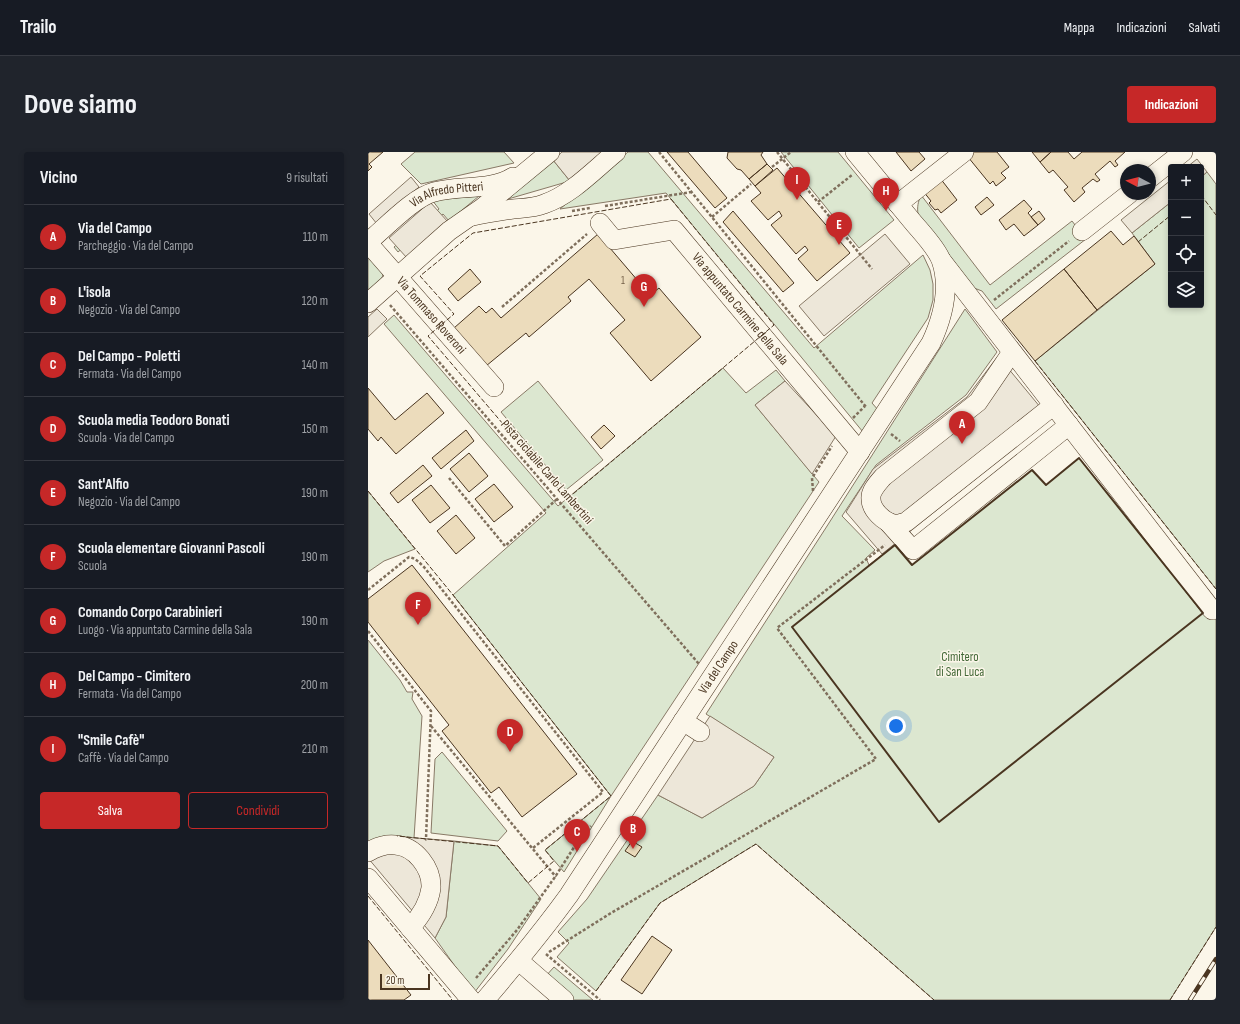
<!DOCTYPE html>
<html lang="it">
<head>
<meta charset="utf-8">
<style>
	:root { --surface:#171b24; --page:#20242c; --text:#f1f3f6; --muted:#9ea1a6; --line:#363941; --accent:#c62828 }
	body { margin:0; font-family:"Sofia Sans Condensed",sans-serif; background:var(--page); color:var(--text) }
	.controls { position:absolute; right:12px; top:12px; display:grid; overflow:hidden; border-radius:4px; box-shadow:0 2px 6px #0003 }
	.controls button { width:36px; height:36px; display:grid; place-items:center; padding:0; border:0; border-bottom:1px solid var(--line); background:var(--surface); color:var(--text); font:20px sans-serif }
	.compass { position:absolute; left:752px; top:12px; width:36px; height:36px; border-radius:50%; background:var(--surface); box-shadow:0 2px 6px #0003; rotate:277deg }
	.scale { position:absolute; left:12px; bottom:10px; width:50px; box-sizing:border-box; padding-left:4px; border:2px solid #4a3520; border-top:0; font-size:11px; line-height:14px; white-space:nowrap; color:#4a3520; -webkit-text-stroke:3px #fbf6e9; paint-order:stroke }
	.you { position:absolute; left:528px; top:574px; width:14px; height:14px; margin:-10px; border:3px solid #fff; border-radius:50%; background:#1a73e8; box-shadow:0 0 0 6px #1a73e833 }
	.badge { display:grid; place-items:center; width:26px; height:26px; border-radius:50%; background:var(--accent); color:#fff; font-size:13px; font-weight:700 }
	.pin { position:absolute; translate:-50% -33px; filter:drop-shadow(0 1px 2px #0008) }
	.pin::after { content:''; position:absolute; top:21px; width:14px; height:12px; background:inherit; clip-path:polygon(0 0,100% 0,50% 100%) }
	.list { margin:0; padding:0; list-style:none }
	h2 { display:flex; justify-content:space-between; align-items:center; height:52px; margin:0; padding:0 16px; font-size:17px }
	h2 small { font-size:13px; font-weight:400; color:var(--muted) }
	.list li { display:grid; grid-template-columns:26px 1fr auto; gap:12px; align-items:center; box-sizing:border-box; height:64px; padding:0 16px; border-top:1px solid var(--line) }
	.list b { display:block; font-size:15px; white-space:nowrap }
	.list p { margin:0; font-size:13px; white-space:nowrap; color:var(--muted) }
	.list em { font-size:13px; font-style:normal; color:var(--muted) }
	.actions { display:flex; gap:8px; padding:12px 16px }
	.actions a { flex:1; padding:9px 0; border:1px solid var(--accent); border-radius:4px; text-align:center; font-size:14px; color:var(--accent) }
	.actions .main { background:var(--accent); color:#fff }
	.icon { flex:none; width:22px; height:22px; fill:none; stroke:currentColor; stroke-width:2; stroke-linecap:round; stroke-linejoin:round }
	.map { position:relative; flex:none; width:848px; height:848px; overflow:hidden; border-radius:4px }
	header { display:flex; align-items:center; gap:24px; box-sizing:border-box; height:56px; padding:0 20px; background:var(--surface); border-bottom:1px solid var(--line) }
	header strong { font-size:19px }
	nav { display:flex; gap:22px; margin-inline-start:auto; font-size:14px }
	.intro { display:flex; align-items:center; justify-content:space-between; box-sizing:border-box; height:96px; padding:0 24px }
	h1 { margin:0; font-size:28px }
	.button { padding:10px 18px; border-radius:4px; background:var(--accent); color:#fff; font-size:14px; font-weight:700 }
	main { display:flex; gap:24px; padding:0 24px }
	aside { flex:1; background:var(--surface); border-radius:4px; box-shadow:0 2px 6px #0003 }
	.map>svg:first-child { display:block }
	.green { fill:#dce7d0; stroke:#887966 }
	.parking { fill:#ede7d9; stroke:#887966 }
	.building { fill:#ecdcbc; stroke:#4a3520 }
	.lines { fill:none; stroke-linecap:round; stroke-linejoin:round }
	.minor-casing { stroke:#4a3520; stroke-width:20 }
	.path { stroke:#7f6f5c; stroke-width:2.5; stroke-dasharray:3 2; stroke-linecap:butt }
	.minor { stroke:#fbf6e9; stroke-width:19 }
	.rail-casing { stroke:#4a3520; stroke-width:4.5 }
	.rail { stroke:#fbf6e9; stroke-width:3; stroke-dasharray:9; stroke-linecap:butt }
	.fence { stroke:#4a3520; stroke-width:1; stroke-dasharray:5 2; stroke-linecap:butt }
	.wall { stroke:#4a3520; stroke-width:2 }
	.labels { text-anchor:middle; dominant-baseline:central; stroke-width:3; stroke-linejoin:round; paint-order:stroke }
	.number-label { font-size:11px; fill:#725f47 }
	.street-label { font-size:13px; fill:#4a3520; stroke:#fbf6e9 }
	.park-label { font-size:13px; fill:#436837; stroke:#fbf6e9 }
</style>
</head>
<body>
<header>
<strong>Trailo</strong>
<nav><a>Mappa</a><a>Indicazioni</a><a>Salvati</a></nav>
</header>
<div class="intro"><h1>Dove siamo</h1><a class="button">Indicazioni</a></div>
<main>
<aside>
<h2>Vicino<small>9 risultati</small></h2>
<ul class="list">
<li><span class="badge">A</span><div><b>Via del Campo</b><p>Parcheggio · Via del Campo</p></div><em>110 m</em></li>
<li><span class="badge">B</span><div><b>L'isola</b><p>Negozio · Via del Campo</p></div><em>120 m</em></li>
<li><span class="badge">C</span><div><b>Del Campo - Poletti</b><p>Fermata · Via del Campo</p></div><em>140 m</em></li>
<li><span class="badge">D</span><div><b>Scuola media Teodoro Bonati</b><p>Scuola · Via del Campo</p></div><em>150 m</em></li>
<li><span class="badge">E</span><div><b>Sant'Alfio</b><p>Negozio · Via del Campo</p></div><em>190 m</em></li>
<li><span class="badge">F</span><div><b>Scuola elementare Giovanni Pascoli</b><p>Scuola</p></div><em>190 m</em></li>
<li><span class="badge">G</span><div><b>Comando Corpo Carabinieri</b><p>Luogo · Via appuntato Carmine della Sala</p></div><em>190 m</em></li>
<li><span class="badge">H</span><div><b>Del Campo - Cimitero</b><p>Fermata · Via del Campo</p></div><em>200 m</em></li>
<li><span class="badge">I</span><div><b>&quot;Smile Cafè&quot;</b><p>Caffè · Via del Campo</p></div><em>210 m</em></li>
</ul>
<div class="actions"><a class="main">Salva</a><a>Condividi</a></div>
</aside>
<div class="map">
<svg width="848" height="848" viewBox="0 0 848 848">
	<rect width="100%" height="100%" fill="#fbf6e9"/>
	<path class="green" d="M47,0H136L146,11L53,32L33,12Z
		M260,0H280L446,196L555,103L562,118L565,132V148L560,166L504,251L511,259L495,280L298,41L192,57Z
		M413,0H470L526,68L491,96Z
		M185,8L202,29L140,47Z
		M839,20L848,32V437L667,209L787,112L764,81L803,50V153H833V25Z
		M553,43L622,133L704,69L718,87L628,157L614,139L606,136L550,62C549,55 550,50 553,43Z
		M111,44L81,69L75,62L30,100L26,95L71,57L64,48Z
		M6,105C8,108 12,112 14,115C19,126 7,135 0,141V106Z
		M597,157L629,200L598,243L508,313L474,364L507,398L498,406L501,413L527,393L544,413L664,318L678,333L711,306L835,461L848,452V775L802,848H566L388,692L292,751L228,839L189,805L201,791L190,780L219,747L290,643L334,666L386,634L406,605L338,562L461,371Z
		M26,163L190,354L355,216L378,241L408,218L417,229L387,253L451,330L243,644L196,720L177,698L243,644L85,443L178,361L16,172Z
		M170,229L235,308L198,338L133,260Z
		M0,339L47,397L16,409L0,420Z
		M0,488L32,528L39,540H45L44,547L54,564L46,686L23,684L0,690Z
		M74,600L139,679L130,689L63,681L67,607Z
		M86,689L130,694L173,747L140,797L106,841L67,786L78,765Z
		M186,815L225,848H204L177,825Z"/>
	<path class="parking" d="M194,0H237L202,29L185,8Z
		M829,7L839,20L833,25V15H819Z
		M43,25L51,35L9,72L1,62Z
		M803,28V50L764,81L753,68Z
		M62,50L80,70L39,106L21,86Z
		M517,82L542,112L456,184L431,154Z
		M9,157L19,167L0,185V165Z
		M630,204L682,267L514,402L478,360L505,317L599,245Z
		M417,229L468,284L444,322L387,253Z
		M342,564L406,605L386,634L334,666L290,643Z
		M23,684L86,689L78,765L67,786L0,706Z"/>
	<path class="building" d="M0,0H15L1,12L4,15L0,19Z
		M299,0H320L359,46L347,56Z
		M360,0H395L393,3L399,12L381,27L373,18L369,17L359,6Z
		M528,0H551L557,7L543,19Z
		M606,0H629L641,15L633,21L638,26L628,34L625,29L622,32L600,5Z
		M664,0H683L672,10Z
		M683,0H700L706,7L714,0H757L747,9L750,13L747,15L742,9L727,22L732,28L729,30L725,27L714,36L717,40L706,50L696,38L700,35L685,18L681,21L672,10Z
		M399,12L405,18L387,34L381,27Z
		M409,16L482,101L449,129L430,107L440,98L437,94L428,102L403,73L414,64L411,59L400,68L383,49L393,41L387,34Z
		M572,26L589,48L573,61L570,57L567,58L561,51L563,49L555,39Z
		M619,45L626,53L613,63L607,55Z
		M656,48L664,57L660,61L670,73L656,84L646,72L638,78L631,68Z
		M365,59L426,131L415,140L355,70Z
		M671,59L677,67L670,73L663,65Z
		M743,79L755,93L766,84L787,112L729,158L696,117Z
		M230,82L282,143L291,136L333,185L283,229L242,181L257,168L221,127L200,145L203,149L161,185L158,181L118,214L86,176L111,154L118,161L124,156L133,166Z
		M102,117L113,130L90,149L80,137Z
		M696,117L729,158L667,209L634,168Z
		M0,236L27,268L59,241L76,261L28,302L13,285L10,289L0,277Z
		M236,273L247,284L233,297L223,285Z
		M98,278L106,289L73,317L64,306Z
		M101,301L120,324L101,340L82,317Z
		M55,313L64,324L30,351L22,341Z
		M126,332L145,355L126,370L107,347Z
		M63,333L82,356L62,371L44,348Z
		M88,363L107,386L88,402L69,379Z
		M44,413L209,622L154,665L131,635L123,641L74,579L81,573L0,470V447Z
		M264,689L274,695L267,705L257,699Z
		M284,784L304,798L274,842L253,828Z
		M0,788L43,843L36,848H0Z"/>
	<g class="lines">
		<defs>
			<g id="minor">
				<path d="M782,26L815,0"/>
				<path d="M530,52L596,0"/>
				<path d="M105,64C119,61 132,59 145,57C155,56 166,56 176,52C203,43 226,18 248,0"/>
				<path id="s1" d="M232,71L246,88L306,78L492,300"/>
				<path d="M714,79L761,42"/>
				<path id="s2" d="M0,90C17,76 46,45 66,40C91,33 123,39 145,25"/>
				<path id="s3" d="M0,91L126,235"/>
				<path d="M574,109L844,458"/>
				<path d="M0,151L81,79L114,56L182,0"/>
				<path d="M644,200L610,250L515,325C510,331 502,339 503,347C503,358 516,370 526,372C530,373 534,371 538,370L686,253"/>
				<path d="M520,370L545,398L701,273"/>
				<path d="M315,569L332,580"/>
				<path d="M0,700C7,696 18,692 27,693C47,694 64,716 63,736C61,752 53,764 42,776"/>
				<path d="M0,726L103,848"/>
				<path d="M151,809L196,848"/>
				<path id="s4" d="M117,848C146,814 175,779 201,743L563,191C575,165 583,136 573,108C568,95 553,80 544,69C525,46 506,23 487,0"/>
			</g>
		</defs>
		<use href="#minor" class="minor-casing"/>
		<path class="path" d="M291,0L498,255
			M409,0L504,117
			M404,15L423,0
			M450,50L484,23
			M237,54L323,40
			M204,59L222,56
			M344,65L383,32
			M626,148L701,89
			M22,153L331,512
			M134,155L219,82
			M485,266L497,254
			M523,282L532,289
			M81,326L137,394L189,347
			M445,339L444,326L464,294
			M0,438L41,405C47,406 51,410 56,415L235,640L165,696
			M0,479L63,559L58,687L57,688
			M63,574L188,725
			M181,800L243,761L508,607L409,476L517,393
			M178,802L232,848
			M108,826L149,778L187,725L210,689L223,674"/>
		<use href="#minor" class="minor"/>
		<defs>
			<path id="rail" d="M822,848L848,807"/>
		</defs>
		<use href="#rail" class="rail-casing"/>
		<use href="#rail" class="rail"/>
		<path class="fence" d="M833,43L848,63
			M303,47L406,173L199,347L60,184L86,162L52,124L105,81Z
			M770,90L803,63
			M667,209L848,437
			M0,339L85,443L243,644L177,698L186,709L160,731L130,694L29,684
			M0,744L84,847L83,848
			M228,839L292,751L388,692L566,848
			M802,848L848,775"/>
		<path class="wall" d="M711,306L835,461L571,670L424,475L527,393L544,413L664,318L678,333Z"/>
	</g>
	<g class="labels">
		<g class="number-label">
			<text x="255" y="128">1</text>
		</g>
		<g class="street-label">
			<text stroke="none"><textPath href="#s2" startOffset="95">Via Alfredo Pitteri</textPath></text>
			<text stroke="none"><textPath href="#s1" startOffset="186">Via appuntato Carmine della Sala</textPath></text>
			<text stroke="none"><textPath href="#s3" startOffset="96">Via Tommaso Roveroni</textPath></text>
			<text transform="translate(179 320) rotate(49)">Pista ciclabile Carlo Lambertini</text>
			<text stroke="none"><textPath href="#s4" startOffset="407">Via del Campo</textPath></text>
		</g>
		<g class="park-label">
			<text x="592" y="505">Cimitero<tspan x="592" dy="15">di San Luca</tspan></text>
		</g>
	</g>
</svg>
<div class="controls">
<button>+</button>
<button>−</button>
<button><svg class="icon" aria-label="locate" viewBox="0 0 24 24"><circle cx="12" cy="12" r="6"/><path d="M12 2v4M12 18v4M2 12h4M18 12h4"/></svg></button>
<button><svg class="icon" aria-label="layers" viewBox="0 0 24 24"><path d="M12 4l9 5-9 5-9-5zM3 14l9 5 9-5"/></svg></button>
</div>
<svg class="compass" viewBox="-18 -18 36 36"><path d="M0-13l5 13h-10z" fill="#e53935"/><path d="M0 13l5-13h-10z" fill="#9ea1a6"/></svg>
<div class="scale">20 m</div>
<div class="you"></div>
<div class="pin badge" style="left:594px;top:292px">A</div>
<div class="pin badge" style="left:265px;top:697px">B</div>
<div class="pin badge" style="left:209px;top:700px">C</div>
<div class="pin badge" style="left:142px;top:600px">D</div>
<div class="pin badge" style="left:471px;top:93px">E</div>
<div class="pin badge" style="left:50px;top:473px">F</div>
<div class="pin badge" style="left:276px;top:155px">G</div>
<div class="pin badge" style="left:518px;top:59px">H</div>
<div class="pin badge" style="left:429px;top:48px">I</div>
</div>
</main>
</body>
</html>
